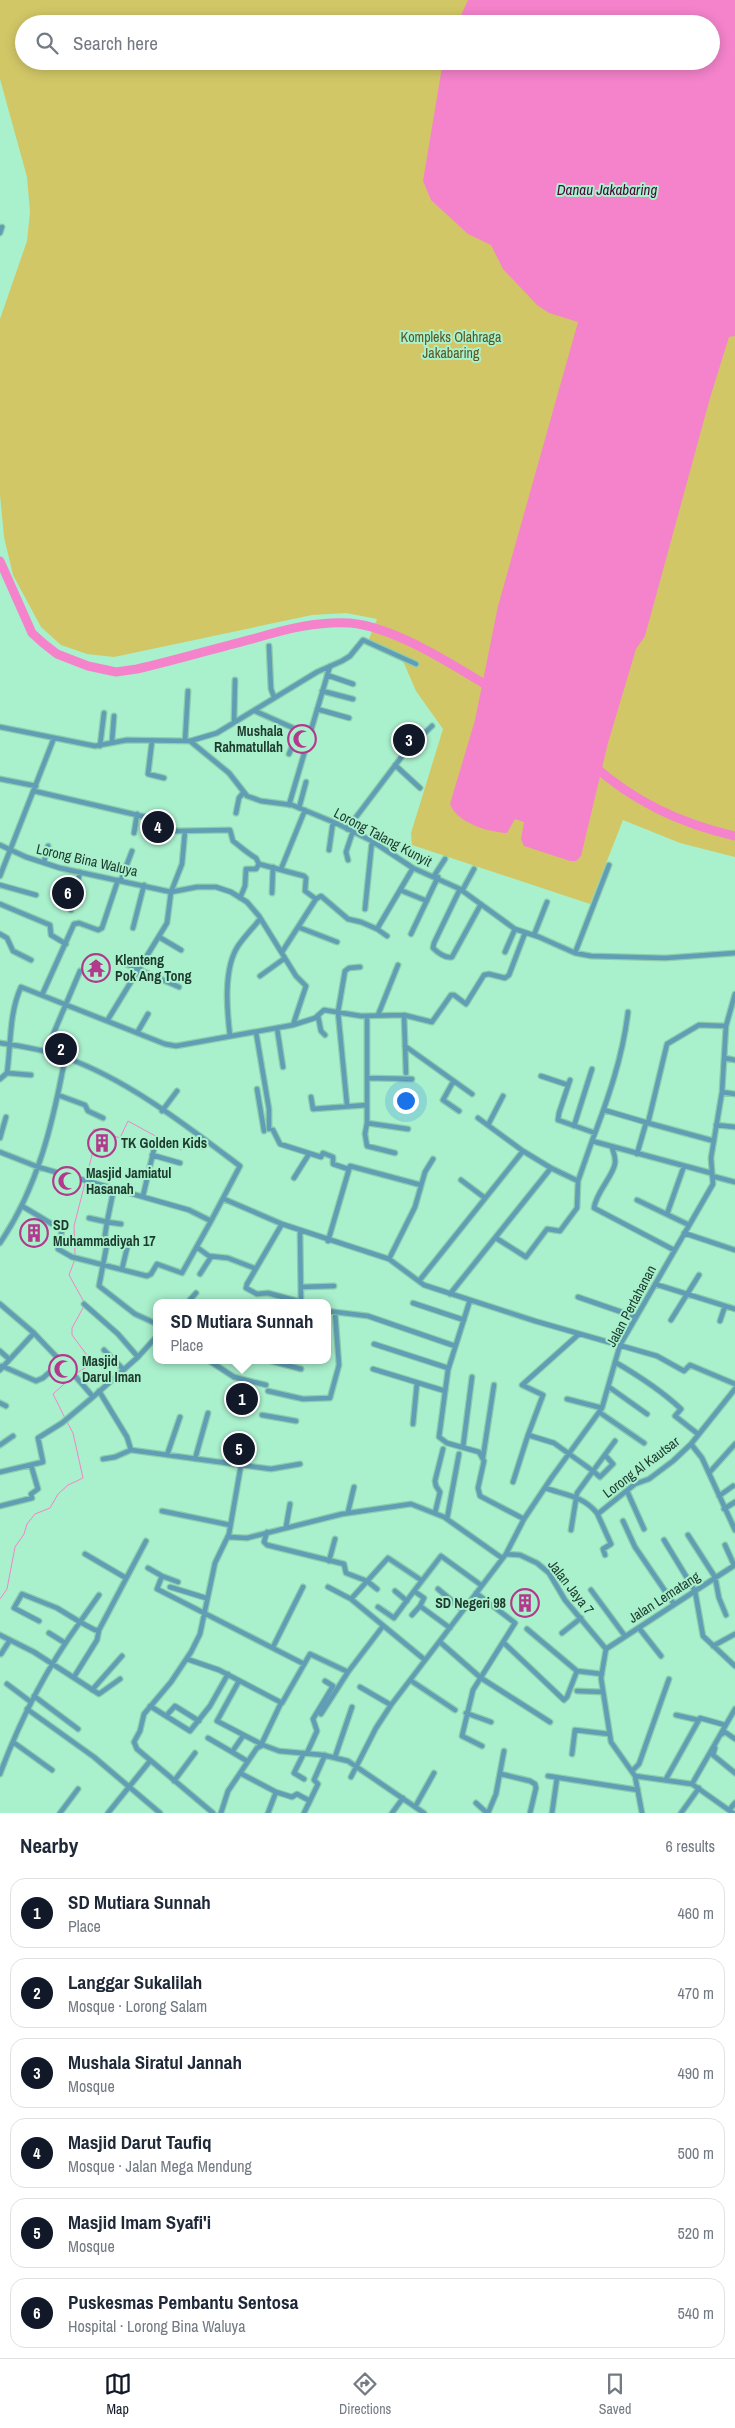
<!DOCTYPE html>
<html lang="en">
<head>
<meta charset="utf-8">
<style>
	:root { --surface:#fff; --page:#f6f6f7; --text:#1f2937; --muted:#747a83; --line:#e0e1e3; --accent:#111827 }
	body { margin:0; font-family:"Archivo Narrow",sans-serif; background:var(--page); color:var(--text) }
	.you { position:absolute; left:405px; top:1100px; width:18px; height:18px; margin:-12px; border:4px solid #fff; border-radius:50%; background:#1a73e8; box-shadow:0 0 0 8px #1a73e833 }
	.badge { display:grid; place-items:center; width:32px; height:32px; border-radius:50%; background:var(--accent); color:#fff; font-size:16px; font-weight:700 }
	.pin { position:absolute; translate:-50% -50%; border:2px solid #fff; box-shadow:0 1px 5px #0006 }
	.popup { position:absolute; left:153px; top:1299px; width:178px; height:65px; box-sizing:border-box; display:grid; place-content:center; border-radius:10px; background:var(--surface); filter:drop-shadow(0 1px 4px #0005); font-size:16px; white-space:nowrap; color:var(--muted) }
	.popup b { font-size:19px; color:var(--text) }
	.popup::after { content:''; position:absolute; left:50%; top:100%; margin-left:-10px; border:10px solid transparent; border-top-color:var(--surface) }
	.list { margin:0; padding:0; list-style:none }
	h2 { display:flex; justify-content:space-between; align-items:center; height:65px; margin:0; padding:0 20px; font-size:21px }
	h2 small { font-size:16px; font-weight:400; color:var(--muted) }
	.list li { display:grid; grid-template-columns:32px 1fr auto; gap:15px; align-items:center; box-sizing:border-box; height:70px; margin:0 10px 10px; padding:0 10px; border:1px solid var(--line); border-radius:15px }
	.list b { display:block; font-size:19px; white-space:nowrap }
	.list p { margin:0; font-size:16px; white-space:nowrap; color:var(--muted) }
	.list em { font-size:16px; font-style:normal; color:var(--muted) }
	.icon { flex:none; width:28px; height:28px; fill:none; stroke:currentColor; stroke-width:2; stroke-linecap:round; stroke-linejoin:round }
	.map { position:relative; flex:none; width:735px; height:1813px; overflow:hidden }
	.search { position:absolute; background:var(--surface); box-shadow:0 2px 12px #0003; left:15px; right:15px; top:15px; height:55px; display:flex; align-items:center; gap:12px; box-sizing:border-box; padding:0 18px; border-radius:28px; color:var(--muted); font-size:19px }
	.sheet { height:545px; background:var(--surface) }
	nav { display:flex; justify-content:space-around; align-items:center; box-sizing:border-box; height:70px; border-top:1px solid var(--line); background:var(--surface); font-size:14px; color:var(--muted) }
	nav a { display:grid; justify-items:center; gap:2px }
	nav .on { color:var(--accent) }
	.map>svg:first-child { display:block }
	.green { fill:#d2c767; fill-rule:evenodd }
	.water { fill:#f483cb }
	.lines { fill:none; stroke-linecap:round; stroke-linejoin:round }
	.stream { stroke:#f483cb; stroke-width:1 }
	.river { stroke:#f483cb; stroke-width:9 }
	.street-casing { stroke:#8dccad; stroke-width:7 }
	.street { stroke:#5f9eb5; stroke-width:4.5 }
	.labels { text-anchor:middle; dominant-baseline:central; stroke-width:4; stroke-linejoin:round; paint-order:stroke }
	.park-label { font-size:14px; fill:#5c551d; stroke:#a9f0cd }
	.poi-label { font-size:14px; font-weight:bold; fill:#1d3a2d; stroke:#a9f0cd; text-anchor:start }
	.street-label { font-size:14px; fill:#1d3a2d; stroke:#a9f0cd }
	.water-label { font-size:15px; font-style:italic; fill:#4c0438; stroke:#a9f0cd }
</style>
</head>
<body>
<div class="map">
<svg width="735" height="1813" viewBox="0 0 735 1813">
	<rect width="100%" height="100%" fill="#a9f0cd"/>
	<path class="green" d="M0,0H735V857L680,843L623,820L590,904L412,845L411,833L443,729L416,691L403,661L367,644L377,619L346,613L312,615L114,657L87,654L61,645L41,627L13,575L4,537L0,495V319L27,241L30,212L27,177L0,79ZM24,24H711V61H24Z"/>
	<path class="water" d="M468,0H735V336L729,337L710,398L645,636L636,649L608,743L581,856L576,861H570L524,846L521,839L524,822L515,819L507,833C488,832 457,823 450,804L475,720L498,606L578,322L549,313L537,305L503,269L491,245L468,234L431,200L423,181L443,61H711V24H457Z"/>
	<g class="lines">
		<path class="stream" d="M86,1179L92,1155L88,1139L94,1129L120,1138L128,1121L181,1150L193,1142L203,1150
			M75,1255L74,1226L85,1183
			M75,1259L69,1275L84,1302
			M75,1374L90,1365L92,1362L72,1335V1328L84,1306
			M65,1418L53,1394L72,1377
			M0,1599L7,1589L15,1547L24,1534L27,1524L35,1514L50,1508L58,1494L68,1485L83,1478L73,1433L67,1422"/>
		<path class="river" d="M0,561L32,633L43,643L57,654L88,666L116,672L137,669C177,660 216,648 256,638C286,629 318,621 350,623C395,627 453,665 491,688
			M593,765C634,802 681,824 735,836"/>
		<defs>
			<path id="street" d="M0,233L2,227
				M269,646L271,689L274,697
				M327,675L353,684
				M322,691L353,699
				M317,709L349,718
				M255,711L309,735
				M234,722L235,680
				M0,727L95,746L127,740L190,741L217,733L317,672L342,661L350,656L363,640L416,664
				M112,741L114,716
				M152,741L148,774L164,778
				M185,741L188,691
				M190,741L229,773L247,796L261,801L292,805L338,824L372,841L413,868L460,889L515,929L539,937L575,953L591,956L665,958L735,953
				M100,746L104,713
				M289,754L298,732
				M395,765L420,788
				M0,779L36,786
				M34,791L150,818L176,831L230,830L233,841C241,847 247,853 256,858L259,864L304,876L306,878L305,891L316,899L282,952
				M289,805L330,666
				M299,808L306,782
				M236,813L239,798L243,793
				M347,829L406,751L432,726
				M134,833L137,814
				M0,845L26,857L60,868L171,892L197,887H216L231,892L247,902L259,916L296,976L306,986L293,1025
				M329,850L333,822
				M348,860L346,852L353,831
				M44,862L48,846
				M281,869L305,810
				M0,876L54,738
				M434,876L445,859
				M121,880L132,851
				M0,885L36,895
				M460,889L434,943L433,948C437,952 446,959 452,957L481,904
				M400,890L427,901
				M462,891L474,869
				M272,893L273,867
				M240,898L245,886L246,869H256L259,864
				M316,899L321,896L348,919L361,922L377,929
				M0,904L50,925L51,935L66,944
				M365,909L372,841
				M71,910L80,872
				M298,927L337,942
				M133,928L144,885
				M0,934L7,938L13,951L31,960
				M411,934L438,877
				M534,935L547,902
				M387,936L377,929L413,868
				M159,937L181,950
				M505,952L515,929
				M575,953L609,865
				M119,961L179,987
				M260,976L285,958
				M42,995L74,924L79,923L98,930L102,928L118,880
				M378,1015L398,965
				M404,1015L406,1073
				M318,1016L321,1031L325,1035
				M367,1016V1123L408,1129
				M107,1021L167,923L171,892L182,864L185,831
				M277,1028L283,1067
				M256,1032L269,1109V1129
				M137,1033L148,1014
				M230,1036C227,1011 223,969 238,946C244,937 253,928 260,919
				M0,1043C21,1046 44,1050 64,1057C127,1079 187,1126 240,1166L211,1221L189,1210L38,1167L0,1152
				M405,1046L472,1094
				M46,1051L80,971
				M725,1058L735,1060
				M7,1073L31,1075
				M541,1076L568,1085
				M367,1078L412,1079
				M0,1079L7,1073C11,1045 9,1013 21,987L165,1044L176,1046L293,1025L315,1018L324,1010L361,1016L404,1015L432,1022L451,995H454L466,1004L484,975L489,974L505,978L509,975L525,933
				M570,1080L559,1113L558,1120L595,1133
				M453,1082L443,1100L459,1111
				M257,1089L264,1131
				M722,1092L735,1094
				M58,1095L85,1105L88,1111L103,1118
				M311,1097L313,1109L367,1105
				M347,1105L338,1012L345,971L349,968L360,967
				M604,1110L648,1123L667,1044L699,1025L726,1026
				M162,1111L177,1091
				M478,1118L523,1151
				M367,1123L365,1134L367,1146L395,1153
				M648,1123L714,1141
				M488,1125L503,1096
				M716,1125L735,1127
				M574,1126L592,1069
				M273,1130L280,1144L321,1157L323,1153L333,1157V1164L348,1169
				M0,1138L6,1117
				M592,1141C608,1099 623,1056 628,1012
				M612,1147C613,1152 616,1157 615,1163C614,1175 596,1192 594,1208L674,1250
				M637,1154L646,1123
				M152,1155L180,1163
				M712,1176L735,1182
				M294,1178L309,1154
				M461,1180L485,1198
				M143,1196L154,1149
				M224,1199L282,1224L389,1259L424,1285L535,1321L657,1356L684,1371L690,1365L735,1384
				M637,1200L689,1225
				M22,1206L62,1230L58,1249L72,1257L147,1276L151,1274L157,1264L182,1273L211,1221
				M667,1214L684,1166
				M89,1218L107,1222L114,1188
				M121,1224L107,1222L105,1235L107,1244L99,1286L135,1314L157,1324
				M282,1224L247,1284L246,1288L257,1294L268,1293L301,1302L300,1231
				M684,1233L735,1250
				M496,1238L526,1257L547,1229L560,1231L577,1208L578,1181L592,1141L711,1173
				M328,1241L350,1166L421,1185
				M0,1243C38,1187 53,1123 65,1058
				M198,1248L209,1256L228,1258L254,1268
				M389,1259L415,1207L425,1172L433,1159
				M122,1269L129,1240
				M200,1274L211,1257
				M419,1281L523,1151L551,1168L578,1181
				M655,1284L735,1309
				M301,1287L334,1286
				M450,1294L551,1168
				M578,1297L636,1317
				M470,1300L448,1370L439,1437L447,1443L479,1452L484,1461L478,1488L480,1496L524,1519
				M187,1303L196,1293
				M413,1303L464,1320
				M0,1304L34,1333L0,1370
				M84,1304L118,1334L138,1357
				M327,1311L368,1316L455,1346
				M671,1320L699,1275
				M720,1321L725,1306
				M374,1344L448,1368
				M104,1350L124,1370
				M0,1351L9,1359
				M208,1360L234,1377L266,1385
				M271,1361L301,1369
				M615,1362C639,1376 661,1390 681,1409L675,1416L698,1434
				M2,1366L36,1381L43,1378L61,1362
				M373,1369L445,1391
				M609,1387L647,1414
				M99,1391L127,1437L131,1450
				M268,1391L303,1399L330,1398L339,1365L335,1312
				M93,1397L138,1357L157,1336
				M567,1399L602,1408
				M0,1403L6,1406
				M599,1412L644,1443
				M262,1415L296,1421
				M413,1424L417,1383
				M528,1435L543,1395L522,1385L579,1334
				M691,1444L702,1458L735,1530
				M0,1445L13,1436
				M463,1447L472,1377
				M167,1455L180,1417
				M483,1457L494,1385
				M103,1459L115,1457L131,1450L241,1465
				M195,1459L208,1413
				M0,1472L43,1462L38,1438L62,1423L93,1397C75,1374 54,1355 34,1333
				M709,1473L735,1444
				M513,1482L528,1435L554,1443L593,1471L615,1441
				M545,1488C566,1495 583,1496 597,1513H599L635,1484L649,1479L673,1461L691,1444L735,1389
				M627,1491L644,1529
				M719,1496L733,1486
				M0,1506L32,1498L31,1494L38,1489L31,1465
				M724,1509L735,1502
				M162,1511L230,1525
				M348,1512L354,1487
				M435,1513L440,1492L436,1486L435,1481L443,1449
				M597,1513L611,1544L603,1549L605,1555
				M447,1519L459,1454
				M623,1521L635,1547L674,1604
				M286,1527L290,1504
				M571,1530L577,1493L593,1471L600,1477L613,1464L605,1455
				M267,1532L264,1542L267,1545L344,1564L346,1573L367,1581L377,1589
				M688,1535L715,1577L719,1598L726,1615
				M228,1537L247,1538L342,1514L411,1504L444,1517L502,1558
				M664,1540L695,1591L703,1636L735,1666
				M725,1545L734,1565
				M85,1554L126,1578
				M506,1554L524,1519L552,1477L602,1408L620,1345L713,1184L711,1158L722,1092L726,1026L735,994
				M329,1561L335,1539
				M148,1568L162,1576L157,1589L304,1664
				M162,1576L178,1582
				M170,1587L206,1598
				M328,1587L351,1599L425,1660
				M438,1589L463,1610
				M591,1590L625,1636
				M395,1591L407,1601
				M476,1593L515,1623L473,1690L462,1736L482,1746
				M351,1599L388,1558L421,1580
				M378,1607L394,1618L414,1591
				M412,1615L420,1606
				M39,1621L14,1608L22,1594L57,1608L80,1622L99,1595
				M450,1628L420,1606L424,1598L414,1591L441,1556L481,1585
				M639,1628L661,1656
				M527,1629L577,1671L602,1674
				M49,1633L65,1643
				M562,1633L581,1618
				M0,1635L34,1652L99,1694L120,1679
				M440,1642L481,1678L550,1722
				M503,1642L564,1700L567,1697L577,1671
				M713,1646L735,1634
				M273,1647L303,1587
				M606,1649L601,1678L611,1742L635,1776L642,1813
				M606,1649L735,1565
				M1,1654L10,1640
				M187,1659L219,1670L282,1703L310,1654L348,1672L383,1626
				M74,1677L97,1640L99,1630
				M410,1680L455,1710
				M239,1681L217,1721L263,1745
				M7,1684L31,1702
				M360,1687L391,1705
				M92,1690L122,1656
				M577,1691L603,1692
				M34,1696L78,1729
				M150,1706L190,1731L210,1706L228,1674
				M27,1709L94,1757L160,1813
				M466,1713L491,1722
				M321,1714L348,1672
				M676,1715L698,1720
				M166,1716L175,1706L199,1721
				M722,1734L725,1732L735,1739
				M208,1738L232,1752L243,1736
				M13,1742L52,1770
				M261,1745L281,1703
				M715,1748L713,1755L735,1773
				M232,1752L247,1761
				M304,1753L294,1773L304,1779
				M307,1753L317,1731L313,1719L333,1686L325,1681
				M572,1754L575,1730L609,1734
				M335,1757L352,1707
				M633,1770L639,1764L669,1679
				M240,1773L276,1792L292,1797L297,1794L310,1801
				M0,1774C20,1720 46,1669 80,1622L95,1630H99L146,1541
				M501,1774L530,1781L535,1784L536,1788L530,1813
				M548,1776L638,1790
				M635,1776L692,1784L733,1813
				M351,1777L376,1728L391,1705L506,1554L520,1555L537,1563L549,1573L565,1600L606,1649
				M666,1779L700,1718L725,1725
				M174,1781L195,1753
				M692,1784L735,1709
				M476,1803L487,1813
				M415,1807L434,1773
				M729,1810L735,1803
				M60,1813L78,1789
				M108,1813L150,1761
				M213,1813L137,1749L134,1742L140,1731L144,1714L171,1682L191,1652L200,1634L215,1563L229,1534L241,1465L271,1469L300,1464
				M221,1813L228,1791L257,1748L263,1745L279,1751L323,1755L348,1761L424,1813
				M268,1813L276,1792
				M304,1813L318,1784L314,1780L325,1755
				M392,1813L403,1798
				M488,1813L496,1794L504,1751
				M552,1813L557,1778
				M681,1813L699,1788"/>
		</defs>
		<use href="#street" class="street-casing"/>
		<use href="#street" class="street"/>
	</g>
	<defs>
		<symbol id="mosque-ring" viewBox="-11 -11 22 22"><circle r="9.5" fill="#a9f0cd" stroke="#b3398c" stroke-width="1.5"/><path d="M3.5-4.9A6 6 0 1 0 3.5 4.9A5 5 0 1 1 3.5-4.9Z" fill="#b3398c"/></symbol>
		<symbol id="temple-ring" viewBox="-11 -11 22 22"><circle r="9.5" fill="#a9f0cd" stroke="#b3398c" stroke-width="1.5"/><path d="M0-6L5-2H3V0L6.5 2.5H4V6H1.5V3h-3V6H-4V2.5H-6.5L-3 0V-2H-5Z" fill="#b3398c"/></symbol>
		<symbol id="building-ring" viewBox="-11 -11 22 22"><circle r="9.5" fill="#a9f0cd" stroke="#b3398c" stroke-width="1.5"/><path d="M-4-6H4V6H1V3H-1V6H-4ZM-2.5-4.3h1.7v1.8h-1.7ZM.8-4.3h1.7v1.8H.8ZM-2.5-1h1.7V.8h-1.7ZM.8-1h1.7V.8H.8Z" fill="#b3398c"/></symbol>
	</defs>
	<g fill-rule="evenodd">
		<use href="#mosque-ring" x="286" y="723" width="32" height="32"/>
		<use href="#temple-ring" x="80" y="952" width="32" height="32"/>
		<use href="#building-ring" x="86" y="1127" width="32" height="32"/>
		<use href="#mosque-ring" x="51" y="1165" width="32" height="32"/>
		<use href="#building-ring" x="18" y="1217" width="32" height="32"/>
		<use href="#mosque-ring" x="47" y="1353" width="32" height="32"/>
		<use href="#building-ring" x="509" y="1587" width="32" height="32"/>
	</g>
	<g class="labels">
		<g class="park-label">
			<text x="451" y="337">Kompleks Olahraga<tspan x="451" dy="16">Jakabaring</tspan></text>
		</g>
		<g class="poi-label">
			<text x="283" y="731" text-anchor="end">Mushala<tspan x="283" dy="16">Rahmatullah</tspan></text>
			<text x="115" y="960">Klenteng<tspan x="115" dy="16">Pok Ang Tong</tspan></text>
			<text x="121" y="1143">TK Golden Kids</text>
			<text x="86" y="1173">Masjid Jamiatul<tspan x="86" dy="16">Hasanah</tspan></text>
			<text x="53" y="1225">SD<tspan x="53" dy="16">Muhammadiyah 17</tspan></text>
			<text x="82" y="1361">Masjid<tspan x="82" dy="16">Darul Iman</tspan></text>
			<text x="506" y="1603" text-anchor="end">SD Negeri 98</text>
		</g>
		<g class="street-label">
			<text transform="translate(383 837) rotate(28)">Lorong Talang Kunyit</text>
			<text transform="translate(87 860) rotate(13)">Lorong Bina Waluya</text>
			<text transform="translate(631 1306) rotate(-62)">Jalan Pertahanan</text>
			<text transform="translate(641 1467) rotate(-37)">Lorong Al Kautsar</text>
			<text transform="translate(571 1587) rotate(52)">Jalan Jaya 7</text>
			<text transform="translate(664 1597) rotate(-33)">Jalan Lematang</text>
		</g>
		<g class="water-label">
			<text x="607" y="189">Danau Jakabaring</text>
		</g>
	</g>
</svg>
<div class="you"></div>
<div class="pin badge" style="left:242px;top:1399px">1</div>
<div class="popup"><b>SD Mutiara Sunnah</b>Place</div>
<div class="pin badge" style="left:61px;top:1049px">2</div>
<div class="pin badge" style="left:409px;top:740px">3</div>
<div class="pin badge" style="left:158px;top:827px">4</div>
<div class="pin badge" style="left:239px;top:1449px">5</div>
<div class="pin badge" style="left:68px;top:893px">6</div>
<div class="search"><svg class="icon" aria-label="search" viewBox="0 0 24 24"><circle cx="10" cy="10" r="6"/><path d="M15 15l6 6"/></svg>Search here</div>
</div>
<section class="sheet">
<h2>Nearby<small>6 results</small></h2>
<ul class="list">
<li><span class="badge">1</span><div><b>SD Mutiara Sunnah</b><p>Place</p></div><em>460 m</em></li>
<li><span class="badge">2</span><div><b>Langgar Sukalilah</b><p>Mosque · Lorong Salam</p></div><em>470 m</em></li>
<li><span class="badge">3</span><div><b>Mushala Siratul Jannah</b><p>Mosque</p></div><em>490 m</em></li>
<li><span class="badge">4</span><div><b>Masjid Darut Taufiq</b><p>Mosque · Jalan Mega Mendung</p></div><em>500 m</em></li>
<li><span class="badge">5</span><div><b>Masjid Imam Syafi'i</b><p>Mosque</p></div><em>520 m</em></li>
<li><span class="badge">6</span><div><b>Puskesmas Pembantu Sentosa</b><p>Hospital · Lorong Bina Waluya</p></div><em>540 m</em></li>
</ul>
</section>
<nav>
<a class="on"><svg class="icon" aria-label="map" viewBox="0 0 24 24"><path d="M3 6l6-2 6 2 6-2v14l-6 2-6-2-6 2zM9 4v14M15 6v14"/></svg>Map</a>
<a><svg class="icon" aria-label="directions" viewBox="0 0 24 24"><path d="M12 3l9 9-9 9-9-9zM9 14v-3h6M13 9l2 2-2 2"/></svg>Directions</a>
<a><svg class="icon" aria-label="saved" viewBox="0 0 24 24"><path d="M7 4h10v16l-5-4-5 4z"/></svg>Saved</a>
</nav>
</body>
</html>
